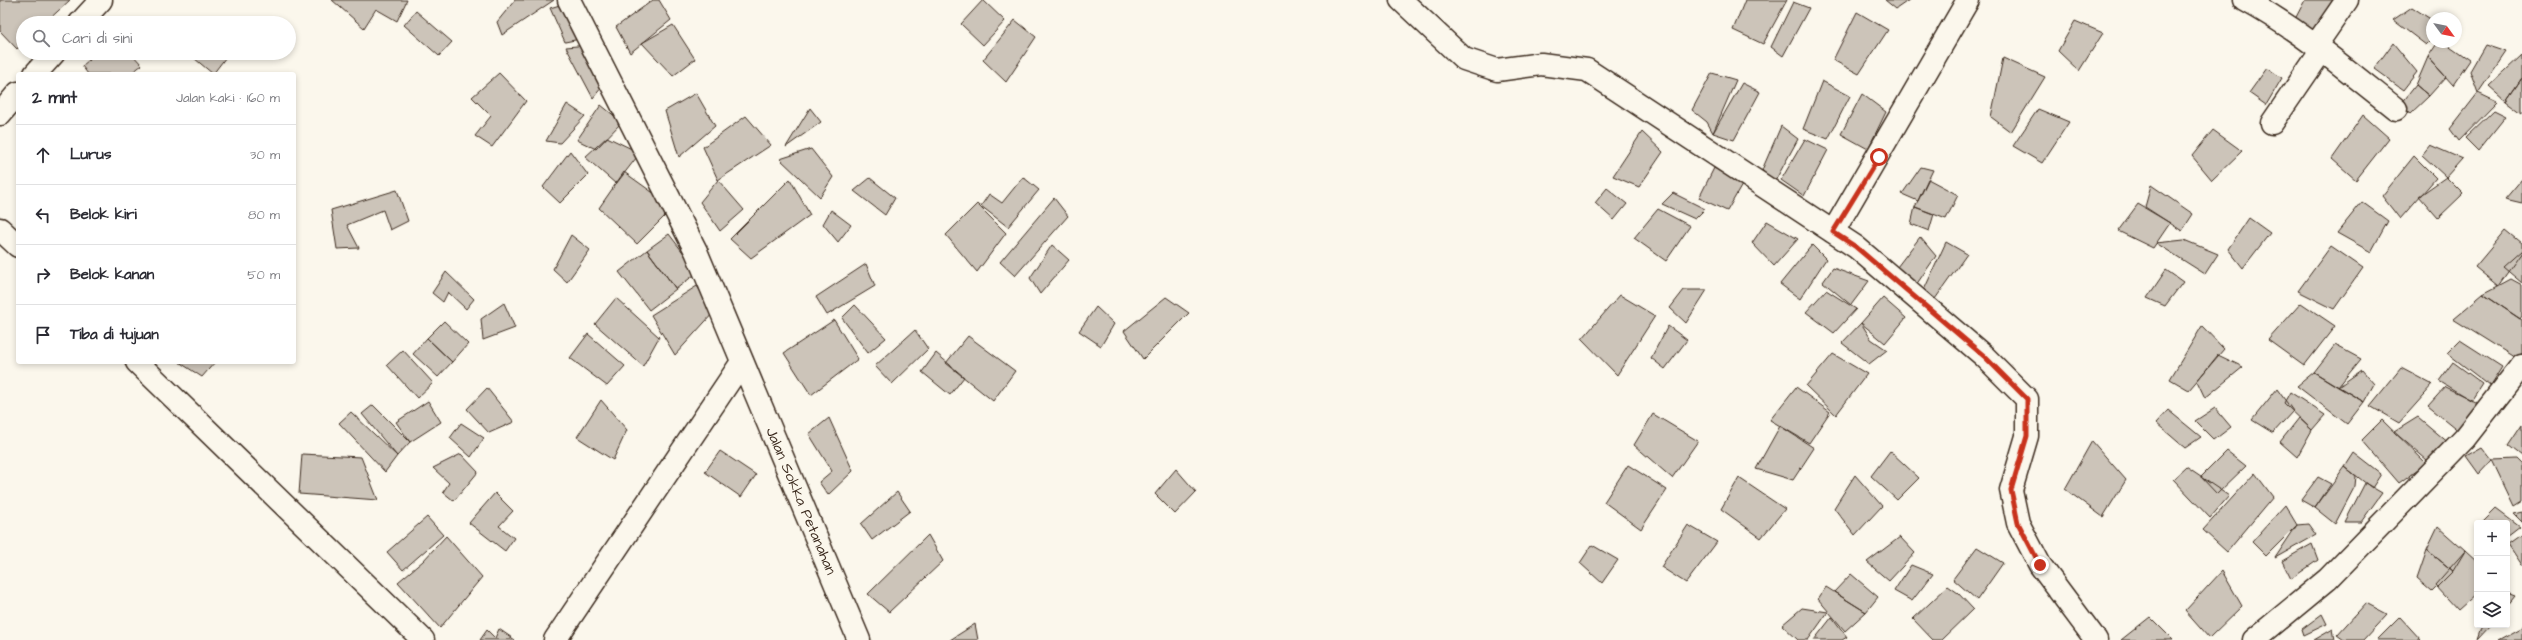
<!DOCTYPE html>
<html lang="id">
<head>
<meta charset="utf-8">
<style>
	:root { --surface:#fff; --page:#f7f7f7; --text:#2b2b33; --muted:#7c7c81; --line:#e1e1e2 }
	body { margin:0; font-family:"Architects Daughter",sans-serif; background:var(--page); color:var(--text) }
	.controls { position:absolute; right:12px; bottom:12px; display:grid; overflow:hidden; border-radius:4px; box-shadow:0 2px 6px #0003 }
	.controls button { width:36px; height:36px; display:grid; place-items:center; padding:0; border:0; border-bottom:1px solid var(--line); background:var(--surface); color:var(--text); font:20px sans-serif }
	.compass { position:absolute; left:2426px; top:12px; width:36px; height:36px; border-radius:50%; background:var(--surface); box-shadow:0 2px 6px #0003; rotate:123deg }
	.stop { position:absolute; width:12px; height:12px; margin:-9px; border:3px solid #c8321e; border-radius:50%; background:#fff }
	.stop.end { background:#c8321e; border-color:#fff; box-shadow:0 1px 4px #0008 }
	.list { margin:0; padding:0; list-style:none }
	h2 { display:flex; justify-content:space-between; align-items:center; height:52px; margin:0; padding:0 16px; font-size:17px }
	h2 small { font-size:13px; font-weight:400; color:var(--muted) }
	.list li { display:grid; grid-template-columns:26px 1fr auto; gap:12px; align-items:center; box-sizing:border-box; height:60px; padding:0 16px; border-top:1px solid var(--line) }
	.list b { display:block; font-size:15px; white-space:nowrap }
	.list em { font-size:13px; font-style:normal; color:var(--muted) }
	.icon { flex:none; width:22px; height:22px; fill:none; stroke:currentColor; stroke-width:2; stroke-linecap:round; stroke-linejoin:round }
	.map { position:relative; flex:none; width:2522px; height:640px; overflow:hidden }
	.search { position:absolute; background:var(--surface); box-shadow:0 2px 6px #0003; left:16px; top:16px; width:280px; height:44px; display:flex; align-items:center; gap:10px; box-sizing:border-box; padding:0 14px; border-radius:22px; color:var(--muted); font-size:15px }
	.panel { position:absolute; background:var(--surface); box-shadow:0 2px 6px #0003; left:16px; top:72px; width:280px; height:292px; border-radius:4px }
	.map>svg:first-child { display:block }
	.building { fill:#ccc4b9; stroke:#3b2a1e }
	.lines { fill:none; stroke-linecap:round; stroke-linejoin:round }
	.minor-casing { stroke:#3b2a1e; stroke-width:25 }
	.major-casing { stroke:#3b2a1e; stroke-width:25 }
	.minor { stroke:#fbf7ec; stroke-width:22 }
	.major { stroke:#fbf7ec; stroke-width:22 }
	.route { stroke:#c8321e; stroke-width:5 }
	.labels { text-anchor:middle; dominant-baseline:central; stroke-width:3; stroke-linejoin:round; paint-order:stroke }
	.street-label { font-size:15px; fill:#3b2a1e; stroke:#fbf7ec }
</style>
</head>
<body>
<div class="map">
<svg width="2522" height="640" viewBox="0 0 2522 640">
	<rect width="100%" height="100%" fill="#fbf7ec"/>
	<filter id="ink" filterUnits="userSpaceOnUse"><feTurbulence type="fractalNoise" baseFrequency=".025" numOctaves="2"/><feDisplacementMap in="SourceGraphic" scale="8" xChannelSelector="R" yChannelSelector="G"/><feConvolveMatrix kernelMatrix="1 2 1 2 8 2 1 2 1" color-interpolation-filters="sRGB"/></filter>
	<g filter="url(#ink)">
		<path class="building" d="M0,0H70L45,23H23V43L17,49L0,31Z
			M332,0H407L397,21L376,9L364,28Z
			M515,0H554L502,35L497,22Z
			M653,0H659L671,20L630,53L616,27Z
			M983,0L1005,21L983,45L961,24Z
			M1745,0H1787L1763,44L1733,30Z
			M1885,0H1909L1896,9Z
			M2305,0H2338L2314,37L2294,21Z
			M1793,2L1809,8L1783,56L1771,47Z
			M563,4L585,38L565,42L550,8Z
			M2412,7L2432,20V39L2426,45L2393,20Z
			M416,11L452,42L439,56L404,25Z
			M1857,12L1888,30L1859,74L1833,60Z
			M1015,20L1036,37L1006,82L983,60Z
			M2075,21L2103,33L2079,71L2058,51Z
			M673,25L695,59L673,76L642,43Z
			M2438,42H2444L2470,60L2453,85L2428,57Z
			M2393,43L2417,72L2403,90L2374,69Z
			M588,45L606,82L593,98L566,47Z
			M2485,45L2506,52L2478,93L2470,71Z
			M97,53H131L142,65L130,74H88L82,66Z
			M188,53H229L213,74Z
			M2522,55V78L2506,101L2489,86Z
			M2428,57L2446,77L2429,96L2416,85Z
			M2003,58L2045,77L2011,132L1991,117Z
			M2267,68L2282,78L2266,105L2249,93Z
			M499,73L526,101L492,147L475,136L491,116L472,97Z
			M1712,73L1736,80L1713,133L1707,122L1692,110Z
			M2522,78V113L2506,101Z
			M1822,81L1850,96L1828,139L1803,129Z
			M1742,83L1760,92L1734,140L1713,133Z
			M2416,85L2429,96L2410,114L2402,103Z
			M696,93L715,126L679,157L665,111Z
			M2478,93L2497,102L2459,141L2450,129Z
			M1862,94L1886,112L1868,149L1841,134Z
			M567,104L585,116L560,143L546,141Z
			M601,105L622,122L596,149L577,140Z
			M810,108L821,122L786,147Z
			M2038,109L2069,122L2042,163L2013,146Z
			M2494,110L2506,116L2478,151L2465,138Z
			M2363,115L2389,138L2356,180L2332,159Z
			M746,116L771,145L718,180L703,147Z
			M1781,126L1798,139L1774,183L1762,170Z
			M2213,130L2242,151L2212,180L2192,156Z
			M1642,132L1663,152L1639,187L1613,176Z
			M607,137L640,153L616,184L585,157Z
			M1805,139L1828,150L1804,196L1781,180Z
			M2430,145L2462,159L2446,177L2422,155Z
			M811,149L833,177L820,197L780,159Z
			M570,151L588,175L560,203L543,187Z
			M2414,156L2436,178L2400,219L2382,196Z
			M1921,167L1933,170L1918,201L1902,194Z
			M1714,168L1742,185L1727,211L1699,198Z
			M624,172L659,197L666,215L637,244L599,208Z
			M1023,177L1039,190L1008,227L981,206L989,194L1002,203Z
			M2446,177L2463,194L2438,218L2419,196Z
			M870,178L895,198L885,215L854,191Z
			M790,179L810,215L751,258L730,239Z
			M1928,179L1958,195L1946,219L1915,207Z
			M2522,179V203L2505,199Z
			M718,180L744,210L720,231L700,202Z
			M2151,185L2193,214L2182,231L2145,207Z
			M1607,188L1627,204L1614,220L1595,203Z
			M397,190L408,221L390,230L383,210L347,225L359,248L337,249L331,210Z
			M1673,193L1705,209L1695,219L1662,204Z
			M1054,198L1068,216L1015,276L1000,262Z
			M2362,202L2388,221L2371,252L2337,233Z
			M977,204L1006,233L977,272L946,235Z
			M2138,204L2170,223L2153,248L2118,231Z
			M1915,207L1934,214L1929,231L1911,224Z
			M1658,209L1690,226L1666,261L1634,238Z
			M831,210L851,225L838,242L823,224Z
			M2249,218L2270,233L2243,268L2228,249Z
			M1767,221L1798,239L1774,266L1752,243Z
			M2506,230L2522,243V252L2498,286L2475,267Z
			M669,234L698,272L676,289L647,250Z
			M571,235L590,250L567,282L553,269Z
			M1920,237L1936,256L1916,285L1894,271Z
			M2184,240L2218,254L2205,274L2156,243Z
			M1946,242L1967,254L1935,299L1924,290Z
			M1052,245L1069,260L1040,294L1030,278Z
			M1812,245L1826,259L1800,299L1780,284Z
			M2331,246L2363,268L2334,309L2298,291Z
			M647,250L676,289L649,310L619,272Z
			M2522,250V283L2503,267Z
			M866,264L875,286L827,315L816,297Z
			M1833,268L1869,281L1851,305L1823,282Z
			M2166,270L2183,282L2165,306L2147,298Z
			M446,272L474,299L466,309L448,292L443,302L432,293Z
			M2511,279L2522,285V316L2520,319L2483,294Z
			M697,286L714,312L675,355L651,315Z
			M1684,290H1707L1686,323L1670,308Z
			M1826,290L1856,309L1834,333L1806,312Z
			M2483,294L2522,320V352L2517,359L2453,319Z
			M1620,295L1655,316L1617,375L1582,339Z
			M1166,297L1189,313L1143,359L1124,331Z
			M616,298L659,337L643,366L595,324Z
			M1883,298L1906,318L1885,343L1861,323Z
			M504,303L515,328L483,340L481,319Z
			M2301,303L2335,326L2304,366L2268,340Z
			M855,305L886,338L868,353L842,318Z
			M1096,307L1114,324L1101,346L1079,331Z
			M834,320L858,359L811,395L784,353Z
			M444,321L468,344L452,362L427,338Z
			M1861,323L1871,339L1887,350L1869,364L1842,343Z
			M1668,326L1687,340L1665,369L1651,358Z
			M2202,326L2224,349L2189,390L2170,379Z
			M915,330L928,349L892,384L875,366Z
			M588,334L625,366L607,386L570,358Z
			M968,336L1015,371L993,401L946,363Z
			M427,338L452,362L438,377L413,354Z
			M2460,340L2502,367L2490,386L2447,353Z
			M2335,345L2361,359L2338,387L2314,372Z
			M403,350L433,383L417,398L387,365Z
			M936,353L964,377L950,395L922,372Z
			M1833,354L1867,374L1836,415L1806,386Z
			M2218,355L2243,367L2205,398L2197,381Z
			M179,362H215L202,377Z
			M2453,362L2483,384L2472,401L2439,381Z
			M2401,368L2433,385L2399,423L2370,406Z
			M2362,370L2374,384L2364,402L2338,387Z
			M2314,372L2364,402L2347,424L2297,386Z
			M1796,387L1830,412L1809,443L1770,420Z
			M2445,387L2482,405L2460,432L2428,406Z
			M487,388L514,422L489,433L467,409Z
			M2277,389L2293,411L2273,433L2252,420Z
			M2290,392L2325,415L2312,430L2284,403Z
			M601,400L627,430L613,460L577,437Z
			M428,401L441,422L410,442L396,422Z
			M373,405L410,442L397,456L362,414Z
			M2215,408L2231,427L2214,440L2195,421Z
			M2168,410L2201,437L2185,448L2156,423Z
			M351,412L397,456L385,472L339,423Z
			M1653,414L1698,441L1672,478L1634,445Z
			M2418,417L2450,444L2434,466L2394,432Z
			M829,418L853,471L828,495L819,482L832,471L809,434Z
			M2299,418L2312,430L2297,457L2280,442Z
			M2382,420L2426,463L2399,483L2362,440Z
			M461,423L484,438L471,457L450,438Z
			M2522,424V456L2508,445Z
			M1780,426L1814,448L1793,480L1756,469Z
			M2092,441L2126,480L2103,517L2065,489Z
			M2482,447L2492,460L2479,474L2466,456Z
			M720,451L756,475L741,497L705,472Z
			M1890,451L1919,478L1897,500L1871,476Z
			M2227,451L2246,466L2217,494L2201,477Z
			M2354,453L2381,474L2372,488L2345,467Z
			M302,454L361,457L378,500L299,494Z
			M461,454L478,472L454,501L443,492L449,483L433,468Z
			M2516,459L2522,465V501L2514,506L2492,460Z
			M1628,465L1667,490L1641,529L1604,502Z
			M2186,467L2229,496L2210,518L2173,479Z
			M2345,467L2356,476L2355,486L2335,524L2315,508Z
			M1176,469L1196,492L1175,514L1155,494Z
			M2255,473L2273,497L2227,552L2203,530Z
			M1855,475L1882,506L1855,535L1834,508Z
			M2318,477L2331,484L2315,508L2301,500Z
			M1739,478L1785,509L1761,538L1721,509Z
			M2365,483L2382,493L2361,522H2345Z
			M897,492L910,511L872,540L861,524Z
			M495,493L513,511L499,526L514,538L505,551L469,523Z
			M2285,505L2297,525L2266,556L2252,542Z
			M2496,509L2520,527L2507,537V523H2482Z
			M2522,512V522L2514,514Z
			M427,517L443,535L403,570L387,552Z
			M2308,524L2316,535L2275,558L2297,525Z
			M1688,525L1717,542L1686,583L1661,567Z
			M2438,527L2465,551L2453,571L2427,550Z
			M2522,534V565L2508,544Z
			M928,535L943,561L889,612L868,594Z
			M446,536L482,577L440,628L398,582L423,561Z
			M1900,537L1915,553L1889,581L1867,562Z
			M2312,544L2318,560L2291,579L2282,561Z
			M1592,545L1618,560L1602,583L1580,563Z
			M1977,547L2003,563L1977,600L1953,579Z
			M2427,550L2453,571L2432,592L2417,579Z
			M2465,551L2477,562V593L2458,610L2435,585Z
			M1911,565L1933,574L1912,601L1894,591Z
			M2222,571L2242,606L2209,638L2185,611Z
			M1851,574L1878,597L1866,612L1834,592Z
			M1948,586L1958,593L1973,609L1941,640H1933L1913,619Z
			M1826,587L1866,612L1845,631L1818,599Z
			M2507,593L2515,596L2507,606Z
			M2366,603L2387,614L2363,640H2344L2337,635Z
			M1802,608L1828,612L1808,640H1798L1782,625Z
			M2322,614L2327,624L2304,635L2302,629Z
			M1832,617L1847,637L1842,640H1814Z
			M2150,617L2173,640H2121Z
			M2400,617L2421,640H2377Z
			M975,624L978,640H950Z
			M2482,625H2491L2477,640Z
			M2522,627V640H2498Z
			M499,629L515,640H480L487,630L495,638Z
			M2333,629L2335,640H2314Z"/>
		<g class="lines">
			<defs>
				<path id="minor" d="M1401,0L1464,59L1497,70L1541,64L1587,70L1856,247L1984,356L2027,399V436L2011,490L2018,523L2040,565L2096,640
					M2245,0C2300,30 2347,70 2396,109
					M80,23L101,0
					M2316,45L2347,0
					M35,74L54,53
					M0,114L18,93
					M2272,123L2322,50
					M0,229L18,246
					M1833,232L1968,0
					M137,362L423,640
					M555,640L742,362
					M2254,640L2328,579L2465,438L2522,365"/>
				<path id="major" d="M569,0L696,251L859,640"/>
			</defs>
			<use href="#minor" class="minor-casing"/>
			<use href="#major" class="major-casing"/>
			<use href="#minor" class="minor"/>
			<use href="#major" class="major"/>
		</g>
	</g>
	<g class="lines" filter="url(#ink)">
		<path class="route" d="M1879,157L1833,232L1856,247L1984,356L2027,399V436L2011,490L2018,523L2040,565"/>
	</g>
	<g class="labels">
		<g class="street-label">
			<text transform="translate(801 501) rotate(67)">Jalan Sokka Petanahan</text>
		</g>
	</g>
</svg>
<div class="controls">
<button>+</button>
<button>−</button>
<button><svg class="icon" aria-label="layers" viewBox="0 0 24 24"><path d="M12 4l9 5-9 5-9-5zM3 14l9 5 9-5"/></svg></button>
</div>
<svg class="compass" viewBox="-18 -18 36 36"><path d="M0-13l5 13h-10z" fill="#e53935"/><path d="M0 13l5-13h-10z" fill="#7c7c81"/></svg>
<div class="stop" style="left:1879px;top:157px"></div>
<div class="stop end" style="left:2040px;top:565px"></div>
<div class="search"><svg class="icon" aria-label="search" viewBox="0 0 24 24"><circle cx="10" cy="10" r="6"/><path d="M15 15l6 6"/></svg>Cari di sini</div>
<section class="panel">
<h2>2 mnt<small>Jalan kaki · 160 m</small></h2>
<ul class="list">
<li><svg class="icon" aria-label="ahead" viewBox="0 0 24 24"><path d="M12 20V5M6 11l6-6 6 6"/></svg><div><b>Lurus</b></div><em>30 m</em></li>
<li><svg class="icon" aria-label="left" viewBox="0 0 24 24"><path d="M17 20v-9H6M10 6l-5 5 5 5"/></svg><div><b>Belok kiri</b></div><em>80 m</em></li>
<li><svg class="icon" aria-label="right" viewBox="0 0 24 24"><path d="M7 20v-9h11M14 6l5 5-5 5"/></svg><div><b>Belok kanan</b></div><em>50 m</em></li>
<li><svg class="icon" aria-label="arrive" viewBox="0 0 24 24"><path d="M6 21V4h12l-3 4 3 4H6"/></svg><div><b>Tiba di tujuan</b></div></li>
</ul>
</section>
</div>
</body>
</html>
